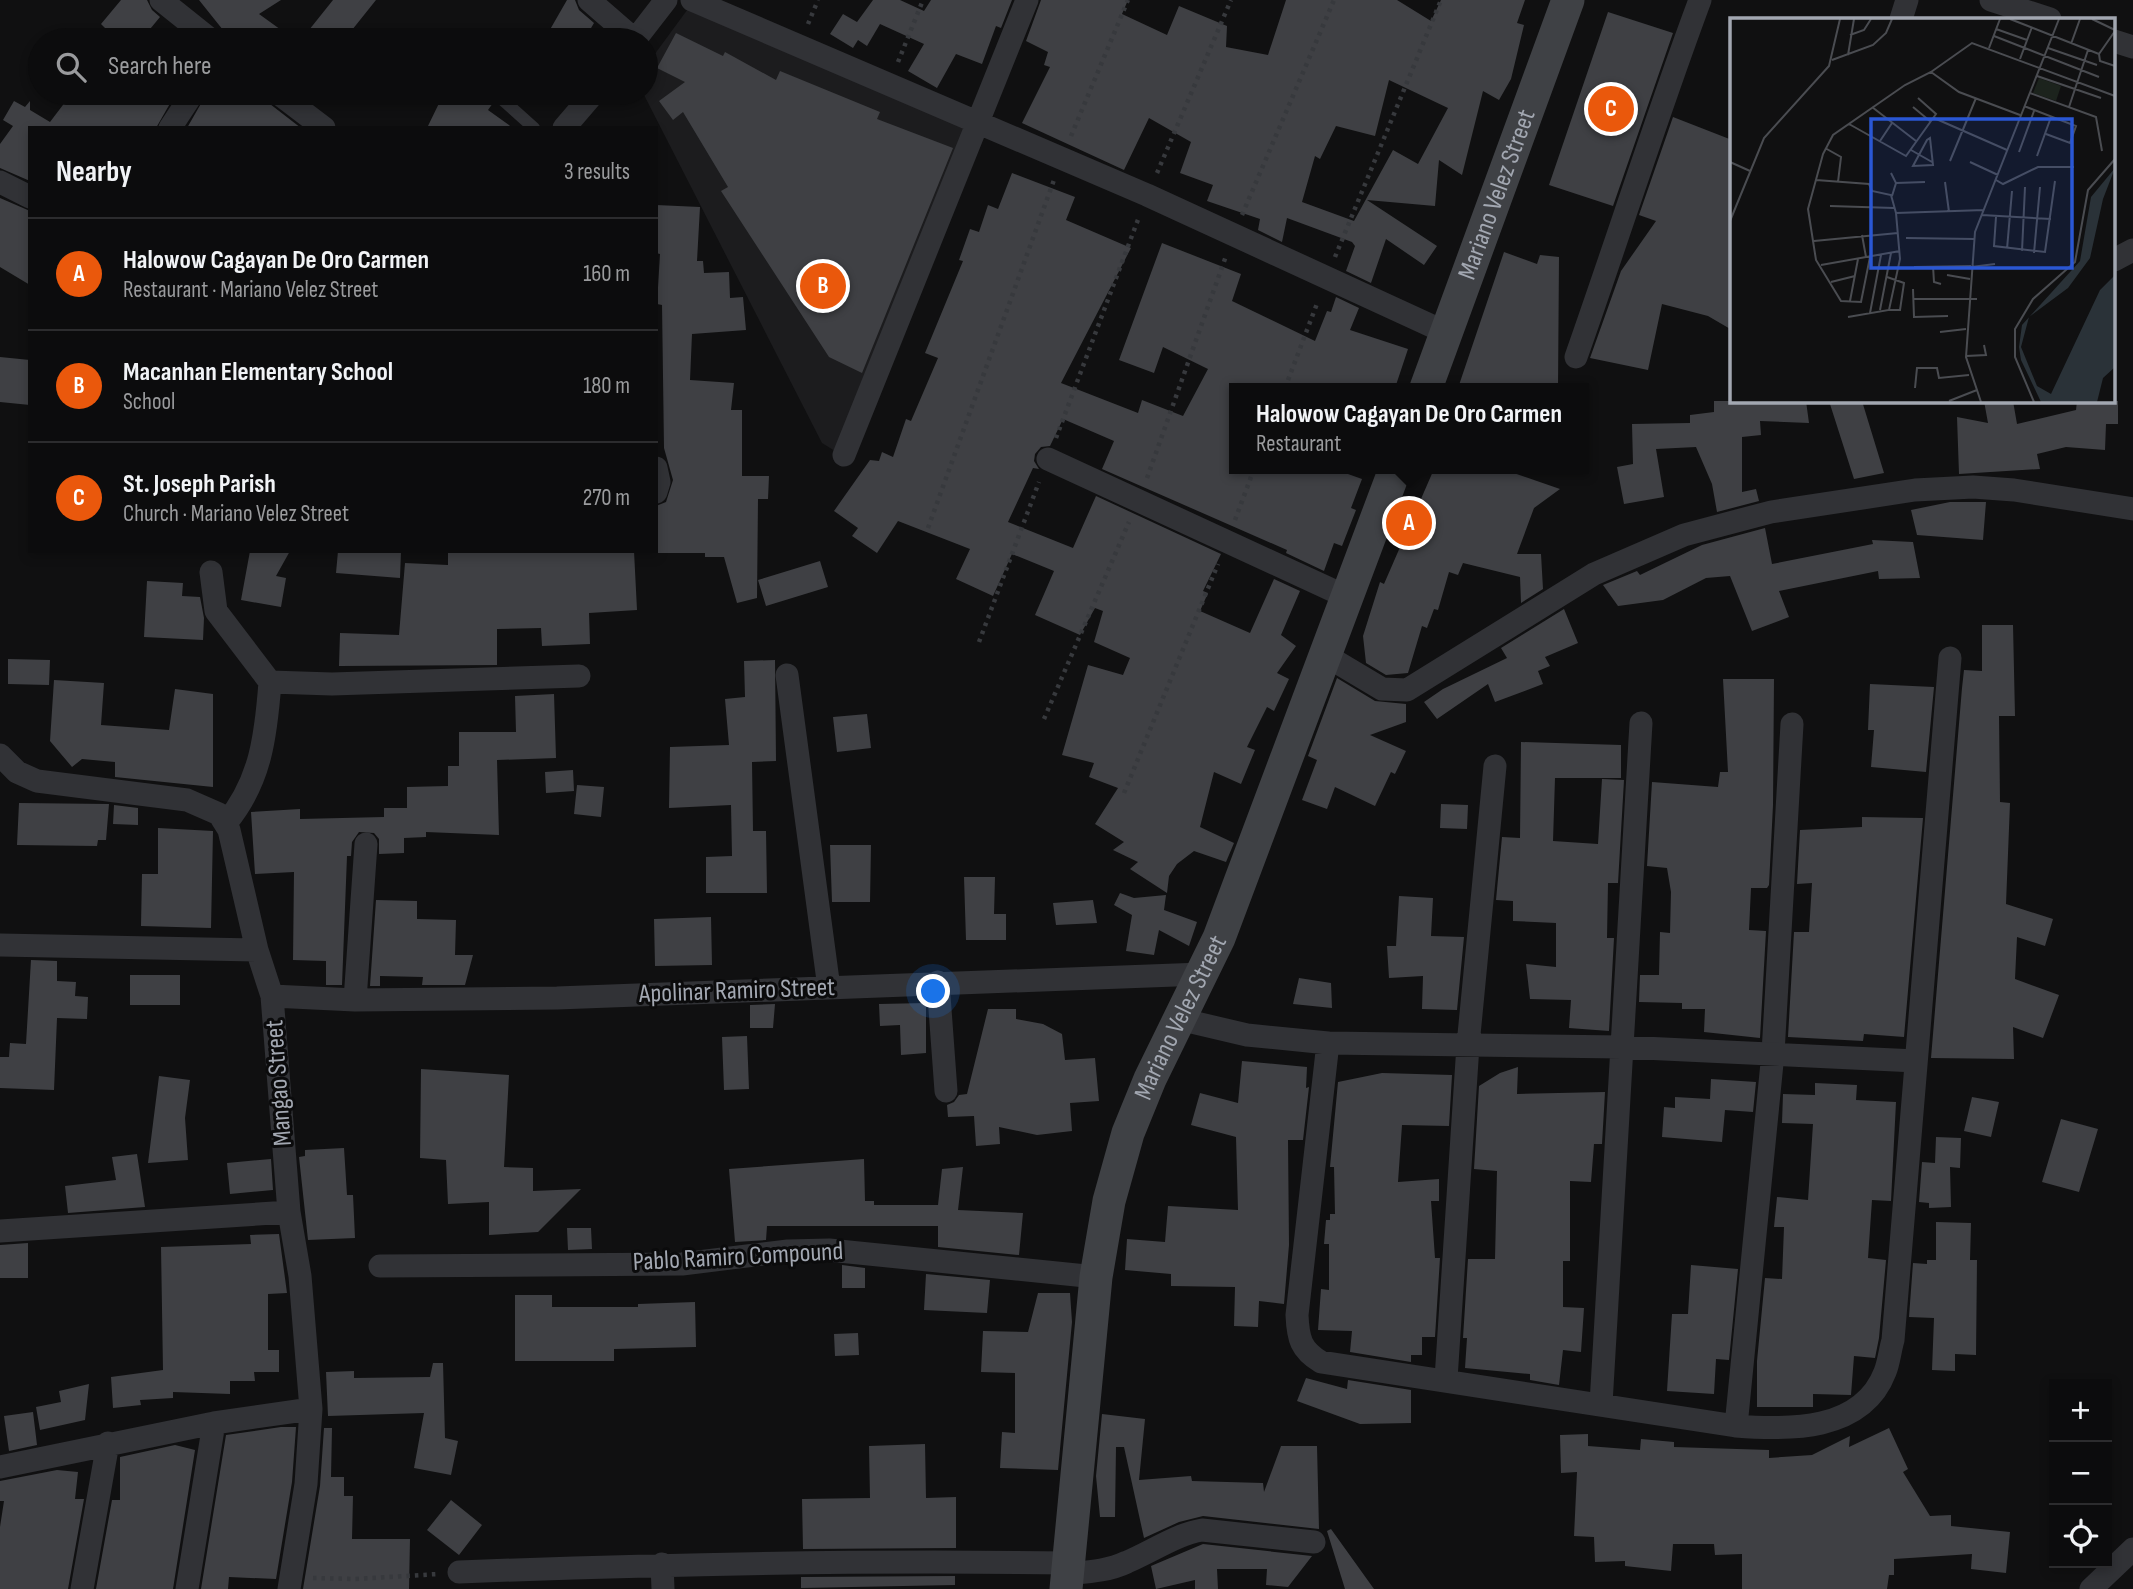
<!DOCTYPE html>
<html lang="en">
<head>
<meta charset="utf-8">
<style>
	:root { --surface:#0c0c0d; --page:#151516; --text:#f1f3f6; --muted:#9a9b9d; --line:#2c2c2e; --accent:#ea580c }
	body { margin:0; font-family:"Sofia Sans Condensed",sans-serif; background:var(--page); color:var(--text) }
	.controls { position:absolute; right:21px; bottom:21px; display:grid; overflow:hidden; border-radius:0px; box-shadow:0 4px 10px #0003 }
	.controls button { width:63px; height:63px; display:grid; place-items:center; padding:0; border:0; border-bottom:2px solid var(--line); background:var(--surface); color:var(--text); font:35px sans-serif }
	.you { position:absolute; left:934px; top:992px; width:24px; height:24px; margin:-18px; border:5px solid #fff; border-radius:50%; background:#1a73e8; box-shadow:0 0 0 10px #1a73e833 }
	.badge { display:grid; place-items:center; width:46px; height:46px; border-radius:50%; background:var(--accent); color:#fff; font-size:23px; font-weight:700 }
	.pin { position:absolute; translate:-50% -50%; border:4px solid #fff; box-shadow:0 2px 7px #0006 }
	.popup { position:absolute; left:1229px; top:383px; width:360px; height:91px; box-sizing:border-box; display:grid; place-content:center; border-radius:0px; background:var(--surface); filter:drop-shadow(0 2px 5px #0005); font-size:23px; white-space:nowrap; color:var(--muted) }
	.popup b { font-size:26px; color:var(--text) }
	.popup::after { content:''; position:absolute; left:50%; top:100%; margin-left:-14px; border:14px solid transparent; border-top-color:var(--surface) }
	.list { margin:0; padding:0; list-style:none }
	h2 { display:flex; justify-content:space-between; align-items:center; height:91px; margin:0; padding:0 28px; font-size:30px }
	h2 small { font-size:23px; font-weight:400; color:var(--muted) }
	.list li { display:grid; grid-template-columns:46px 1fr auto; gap:21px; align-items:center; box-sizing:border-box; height:112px; padding:0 28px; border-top:2px solid var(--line) }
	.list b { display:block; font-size:26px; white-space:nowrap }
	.list p { margin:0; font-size:23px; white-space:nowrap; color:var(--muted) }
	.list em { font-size:23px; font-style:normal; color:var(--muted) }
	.icon { flex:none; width:38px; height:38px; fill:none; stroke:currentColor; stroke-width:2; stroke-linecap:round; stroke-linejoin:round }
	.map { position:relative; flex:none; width:2133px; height:1589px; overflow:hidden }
	.search { position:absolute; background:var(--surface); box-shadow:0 4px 10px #0003; left:28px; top:28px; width:630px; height:77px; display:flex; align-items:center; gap:18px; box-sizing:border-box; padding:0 24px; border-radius:38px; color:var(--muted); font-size:26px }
	.panel { position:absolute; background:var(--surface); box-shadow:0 4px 10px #0003; left:28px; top:126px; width:630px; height:427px; border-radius:0px }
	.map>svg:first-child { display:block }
	.built { fill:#1c1c1e }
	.building { fill:#3f4044; fill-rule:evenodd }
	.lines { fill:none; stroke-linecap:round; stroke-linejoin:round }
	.path { stroke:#37393d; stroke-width:4.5; stroke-dasharray:3.5 5; stroke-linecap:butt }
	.lane { stroke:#313236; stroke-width:12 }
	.street { stroke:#313236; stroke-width:23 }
	.secondary { stroke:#3f4145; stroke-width:33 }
	.labels { text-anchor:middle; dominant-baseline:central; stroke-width:6; stroke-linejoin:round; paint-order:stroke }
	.street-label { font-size:26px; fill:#a2a7b1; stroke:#0b0b0c }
	.inset-road { fill:none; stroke:#4a4c51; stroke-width:2 }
	.view { fill:#2a57d4; fill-opacity:0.15; stroke:#2a57d4; stroke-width:3.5 }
	.inset-edge { fill:none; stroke:#a2a7b1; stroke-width:3.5 }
</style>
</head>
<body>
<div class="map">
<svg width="2133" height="1589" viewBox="0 0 2133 1589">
	<rect width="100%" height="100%" fill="#101011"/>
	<path class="built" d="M693,2L969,128L835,451L822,443L643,93H646V66Z"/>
	<path class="building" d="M121,0H147L152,10L160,17L141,40H97L105,28L101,24Z
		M199,0H281L259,14L295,40H231Z
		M333,0H376L344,40H301Z
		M567,0H575L579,10L594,23L584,40H544Z
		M873,0H900L924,11L931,0H1012L1001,28L996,26L982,64L956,54L937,88L908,71L924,44L880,24L867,46L858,40L853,48L830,34L843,14L857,22Z
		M1041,0H1128L1122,14L1167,35L1179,6L1227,26L1226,47L1268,55L1286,0H1397L1431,21L1441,0H1525L1517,23L1524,25L1511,79L1499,100L1483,91L1462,175L1439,160L1435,206L1367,200L1437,246L1424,265L1386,239L1371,283L1346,271L1355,246L1352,242L1287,218L1282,242L1258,230L1260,219L1207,201L1213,185L1180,173L1191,142L1149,118L1124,170L1022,123L1050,67L1044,65L1048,52L1026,41ZM1389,80L1448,108L1418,164L1393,150L1354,221L1302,202L1315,156L1320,159L1336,126L1375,136Z
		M1608,12L1673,33L1613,206L1549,185Z
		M676,33L723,56L725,52L776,80L780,71L880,112L877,119L953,148L862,373L829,357L721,191L728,187L683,112L673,120L659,101L685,82L657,68Z
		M72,93H176L156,128H30V181L0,168V144L13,126L3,120L14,101L25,107L30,101V110L50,122Z
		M207,93H260L270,104L301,128H187Z
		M444,93H486L493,103L488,110L513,128H427Z
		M1673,117L1732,140V330L1708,316L1662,304L1648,370L1590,358L1621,271L1656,221L1639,215Z
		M1012,173L1075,197L1066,220L1131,248L1061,383L1138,413L1142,400L1183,416L1208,369L1163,347L1154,373L1119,360L1162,243L1241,274L1232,301L1315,341L1327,311L1331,312L1336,297L1359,308L1350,330L1408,349L1395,388H1234V469H1334L1362,479L1351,508L1356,510L1342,546L1334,543L1324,571L1286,553L1287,550L1102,469L1114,441L1063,419L1050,446L1041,447L1035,454L1034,461L1039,469L1033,468L1008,522L1073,548L1096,496L1221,554L1203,591L1208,593L1200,611L1250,633L1274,579L1300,591L1281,635L1296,646L1277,673L1289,679L1274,711L1267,707L1247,747L1255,750L1241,784L1214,772L1200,827L1234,843L1226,862L1194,851L1177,864L1169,876L1167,893L1130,869L1138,862L1113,850L1124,842L1095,824L1118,788L1089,777L1094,763L1062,755L1088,665L1123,675L1130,658L1094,642L1103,611L1095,608L1080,635L1035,615L1054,571L1012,554L993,596L956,579L970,549L898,521L877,553L852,536L858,528L834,511L870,460L879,461L882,452L893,457L906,419L911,421L938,358L925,353L963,261L959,260L970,229L979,232L988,205L998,209Z
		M0,198L30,211V285L0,267Z
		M656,205L700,207L697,261H703L704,273L729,272L730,298L743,297L746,330L692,334L690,380L734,383L731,410H742V476H769L768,499H758L757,598L737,603L724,557H705V553H656V506L666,502L673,480L664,448L662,305L657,304L660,254L656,253Z
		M1504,252L1537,264L1540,255L1559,257L1558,388H1458Z
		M0,357L30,360V405L0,402Z
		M1714,401H1806L1809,423L1760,421L1761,435L1742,437V492L1756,489L1759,501L1717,512L1712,484L1696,447L1656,449L1664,497L1624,504L1617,467L1633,464L1632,424L1690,423V415L1714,412Z
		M1829,401H1862L1884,473L1854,479Z
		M1984,401H2013L2017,424L2076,410L2077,401H2118V424H2106L2105,450L2066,447L2037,454L2040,469L1959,474L1957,417L1988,423Z
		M1434,469H1502L1560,489L1534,508L1517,554H1541L1543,589L1521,603L1520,577L1463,563L1458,575L1449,572L1438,610L1434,609L1427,628L1422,626L1408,673L1386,675L1366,663L1363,636L1380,582L1384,584Z
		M1950,502H1986L1983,540L1917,535L1911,510Z
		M1765,528L1772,564L1873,544L1872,540L1913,542L1920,578L1879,579L1878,571L1779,591L1789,617L1752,631L1730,576L1706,578L1663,600L1618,606L1603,585L1637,571L1640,575L1702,545Z
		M250,551H290L276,576L286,578L281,607L241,600Z
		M338,551H401L400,578L336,573Z
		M448,551H634L637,610L589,613L590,644L542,646L541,628L497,629V665L339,666L340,633L399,635L405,563L448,565Z
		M820,561L828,587L766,606L758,580Z
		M147,581L183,583L182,596L200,597L204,618L203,640L144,637Z
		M1564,609L1578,643L1545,657L1550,666L1538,671L1543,684L1495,702L1488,684L1437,719L1424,702L1443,689L1507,658L1501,648Z
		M1982,625H2013L2015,716H1999L2000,802L2010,803L2006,904L2053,919L2045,946L2017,937L2015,979L2059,995L2043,1038L2013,1027L2014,1059L1931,1058L1962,688L1964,670L1982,671Z
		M8,659L50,660L49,685L8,684Z
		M775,660L776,761L752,762L753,831H766L767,893H706V857L732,856L731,805L669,808L670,747L729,745L725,699L745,697L744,661Z
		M1337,678L1375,701L1406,704V722L1370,735L1406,751L1395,774L1391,772L1375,806L1335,787L1327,809L1302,800L1317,760L1308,756Z
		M1723,679H1774L1773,805L1769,885L1767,888H1751L1749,930L1766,931L1760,1038L1704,1032L1705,1009H1682V1003L1639,1002L1640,975H1659L1660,932L1670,933L1671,892L1667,868L1647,866L1652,782L1718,787L1720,772H1728Z
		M54,680L104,683L101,725L169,730L175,689L213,694V787L115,777V762L82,759L72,767L50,741Z
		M1870,684L1934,687L1926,772L1871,767L1874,730H1868Z
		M554,694L556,758L497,760L499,835L426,832V837L404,838V853L379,854V839L374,833L359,832L352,842L351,856H347L342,985H326V961L293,960L294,872L255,874L251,812L300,809V819L384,817V808H407V787L448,786V766H459V732H516L515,696Z
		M867,714L871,748L837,752L833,717Z
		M1521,742L1621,745V778H1555L1553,841L1598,844L1602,779L1624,780L1618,883H1608L1607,938H1614L1609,1031L1569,1028L1571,1000L1530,999L1526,964L1556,967V923L1513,921V901L1496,900L1502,837L1520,838Z
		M573,770L574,791L546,793L545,772Z
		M577,785L604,787L601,817L574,814Z
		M19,803L109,804L106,840H98L97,846L17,845Z
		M1441,804L1468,805L1467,829L1440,828Z
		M114,805L138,808V825L113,824Z
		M1862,817L1923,818L1904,1037L1864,1034L1863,1041L1788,1037L1794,932H1809L1812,883L1797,884L1800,830L1862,827Z
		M158,828L213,831L211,928L141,926L142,874H158Z
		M830,845H871L870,902H832Z
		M964,877H995L994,914H1006V940H966Z
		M1120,893L1134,898L1166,895L1164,910L1197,922L1189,946L1159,930L1154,955L1126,951L1132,915L1114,905Z
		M1399,896L1433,898L1431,936L1464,937L1457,1010L1422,1009L1423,976L1389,978L1387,946H1396Z
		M376,900L417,901V919L456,920L455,955H473L465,985H422L423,977L380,976V986H370Z
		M1093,900L1097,923L1056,925L1053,903Z
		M711,917L712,965L655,966L654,919Z
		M31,960L57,961V981L76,982L75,996L88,997L87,1019L57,1018L54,1090L0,1088V1057H9L10,1043L26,1044Z
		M130,975H180V1005H130Z
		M1299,978L1331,983L1332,1008L1293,1004Z
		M926,1003V1053L901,1055L900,1025L880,1026L879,1004Z
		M775,1004L773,1028H750V1005Z
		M988,1009H1016V1019L1043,1024L1062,1034L1065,1060L1095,1058L1099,1101L1070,1103L1072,1131L1037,1135L999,1127L1000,1144L976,1146L974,1116L948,1117L947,1105L954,1102L959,1095L967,1094Z
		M747,1036L749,1089L724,1090L722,1037Z
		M1242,1061L1307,1067L1306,1088L1309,1087L1303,1140H1288L1289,1245L1284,1304L1259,1301L1258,1327L1234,1326L1235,1287L1171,1286V1274L1125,1270L1127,1239L1165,1242L1168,1206L1238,1210L1236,1137L1191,1125L1200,1093L1238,1103Z
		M1518,1067L1517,1094L1605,1092L1602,1144H1594L1591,1182L1570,1181V1261H1563V1307L1584,1308L1581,1352L1563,1350L1559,1385L1530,1380V1374L1465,1368L1467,1338H1463L1468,1259H1495L1497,1171L1474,1169L1479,1086L1500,1073Z
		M421,1069L509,1075L504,1167L533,1168V1191L581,1189L538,1232L489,1235V1202L448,1204L446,1160L420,1158Z
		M1382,1073L1452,1075L1449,1126L1402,1125L1398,1182L1439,1179V1201H1431L1435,1258H1440L1435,1337H1422V1355H1411V1362L1350,1352L1352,1331L1318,1330L1321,1289L1329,1290V1244H1324L1326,1220H1330V1214H1335L1334,1167H1330L1338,1082Z
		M159,1076L190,1080L185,1118L188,1160L148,1163Z
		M1711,1079L1756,1082L1753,1112L1725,1110L1722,1142L1662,1137L1664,1107L1675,1108V1097L1710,1099Z
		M1815,1083L1857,1085L1856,1100L1896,1102L1891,1201L1872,1200L1868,1258L1886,1260L1879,1338L1875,1358L1854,1356L1851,1395L1813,1394V1407H1757V1361L1765,1278L1782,1279L1784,1227H1774L1777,1197L1808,1200L1813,1124L1782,1123L1783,1094L1815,1095Z
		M1972,1097L1999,1102L1991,1137L1964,1131Z
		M2061,1119L2098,1129L2079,1192L2042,1182Z
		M1936,1137L1961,1138L1960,1168L1950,1167L1951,1207L1929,1208V1203L1919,1202L1922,1162L1935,1163Z
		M344,1148L347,1195H353L355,1238L308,1240L299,1157L305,1156V1150Z
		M137,1154L145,1207L68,1213L65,1186L116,1180L112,1157Z
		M271,1159L273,1190L230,1194L227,1163Z
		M864,1159L865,1201H874V1205H938L942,1169L963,1167L958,1210L1023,1213L1019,1255L938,1247V1226H767L766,1240L735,1242L729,1169Z
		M1936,1222L1971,1223L1970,1260H1977L1976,1355L1955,1354V1371L1932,1370L1934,1318L1909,1317L1913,1263L1927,1264V1260H1936Z
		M567,1228H591L592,1249L568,1250Z
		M279,1234L287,1293L268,1294V1350H279V1372H254L255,1381H230V1394L173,1392V1398L140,1400L141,1405L113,1408L111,1377L163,1370L161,1247L251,1244L250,1235Z
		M28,1243V1278H0V1245Z
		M842,1265L865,1268V1288H842Z
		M1691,1265L1738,1269L1729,1360L1716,1359L1714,1394L1667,1391L1672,1314H1688Z
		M926,1274L990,1280L987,1313L924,1310Z
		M1038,1293H1070L1072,1322L1058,1470L1000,1468L1002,1432L1015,1433V1373L981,1372L983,1331L1028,1332Z
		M515,1295H552V1307H638V1304L695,1302L696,1347L614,1349V1361H515Z
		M858,1333L859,1355L835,1356L834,1334Z
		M433,1363H443L445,1438L458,1441L451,1475L414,1468L424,1413L328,1416L326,1372L354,1371V1378L430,1377Z
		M1306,1378L1347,1389L1348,1380L1411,1390V1423L1360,1424L1297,1401Z
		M89,1384L85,1420L40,1430L36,1407L61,1402L59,1391Z
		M33,1412L37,1445L9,1451L4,1416Z
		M1102,1414L1145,1419L1139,1480L1191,1476L1192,1481L1263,1483L1264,1492L1281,1446H1317L1319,1529L1203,1516L1179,1522L1144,1538L1124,1447H1116L1115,1517H1100L1096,1476Z
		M281,1427H296L292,1482L276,1579L229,1577L228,1589H201L226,1435Z
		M324,1428H332L331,1477H344V1496H353L352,1539H410L409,1589H303L320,1486Z
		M1889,1428L1908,1469L1903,1472L1930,1516L1951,1515V1526L2010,1532L2006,1573L1971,1569L1972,1554L1894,1559V1575H1889L1887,1589H1742V1554L1715,1555L1714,1544H1673L1671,1571L1625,1566V1561L1595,1562L1594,1537L1574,1536L1577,1472L1561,1473L1560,1435L1588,1434V1446L1640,1450L1641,1439L1674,1442V1447L1769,1450V1458L1812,1455L1850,1436L1849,1447Z
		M925,1444L926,1498L956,1497V1548L803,1549L802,1499L870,1498L869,1446Z
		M175,1445L195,1450L173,1589H96L112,1500H120V1457Z
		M57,1470L78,1472L75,1499H84L68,1589H0V1527L4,1501H0V1481Z
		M451,1500L482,1525L459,1555L427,1530Z
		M1331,1529L1374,1589H1345L1327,1531Z
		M1203,1544L1312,1556L1288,1587L1266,1585L1267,1569H1217L1218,1589H1195V1580L1156,1589L1151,1566Z
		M955,1576V1585L801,1588V1577Z"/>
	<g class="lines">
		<path class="path" d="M808,24L818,0
			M898,62L923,0
			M1071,136L1128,0
			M1157,173L1231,0
			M1242,215L1334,0
			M1335,257L1441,0
			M1285,388L1318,301
			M1056,438L1139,217
			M1147,478L1226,256
			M1235,520L1254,469
			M928,528L1054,180
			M979,642L1039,482
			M1044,719L1129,522
			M1124,793L1218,564
			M313,1578L355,1579L438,1574"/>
		<path class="lane" d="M495,93L534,128"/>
		<path class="street" d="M161,0L211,40
			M589,0L635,40L666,0
			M692,0L1147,195L1447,333
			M1991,0L2050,19
			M1901,19L1907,0
			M2114,41L2133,47
			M278,93L324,128
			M170,128L193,93
			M564,128L594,93
			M0,182L30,197
			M2114,260L2133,250
			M1576,357C1618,238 1656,118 1700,0
			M844,455L1027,0
			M1048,459L1345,596
			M656,468L659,482L656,492
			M211,572L216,611L270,682C266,735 261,781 226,823
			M1325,655L1382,689L1407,690L1594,574L1684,535L1771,512L1915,490L1973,487L2014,490L2133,509
			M787,675L829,988
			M270,682L332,684L579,676
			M0,755L17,772L37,781L187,800L219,814L229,830L257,950L272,996L289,1212L300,1276L311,1409L306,1484L289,1589
			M0,945L257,950
			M938,982L946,1091
			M272,996L355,1000L557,998L1202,974
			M355,1000L366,844
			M1179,1019L1247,1035L1328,1043L1622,1047L1916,1061
			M1328,1043L1297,1315C1298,1339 1301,1350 1321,1362L1736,1426C1788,1430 1862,1432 1885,1372C1889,1362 1890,1350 1893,1340L1950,658
			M0,1231L289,1212
			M380,1266L682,1264L788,1251L829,1250L1096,1277
			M1446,1379L1468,1045L1495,766
			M1601,1404L1641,723
			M1736,1426L1773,1053L1792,724
			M0,1467L214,1423L311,1409
			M662,1564L663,1589
			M459,1572C663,1564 865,1560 1069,1563
			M1068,1574C1088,1572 1108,1571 1127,1562C1151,1552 1177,1534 1202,1530L1314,1542
			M82,1589L108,1443
			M187,1589L214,1423
			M2091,1589L2133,1549"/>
		<g class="secondary">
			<path id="s1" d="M1426,388L1568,0"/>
			<path id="s2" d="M1066,1589L1096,1277L1109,1201L1128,1133L1150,1079L1219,938L1395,469"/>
		</g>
	</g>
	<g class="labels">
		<g class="street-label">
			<text stroke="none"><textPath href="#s1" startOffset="206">Mariano Velez Street</textPath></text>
			<text transform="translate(737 991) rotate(-2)">Apolinar Ramiro Street</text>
			<text stroke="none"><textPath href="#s2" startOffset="588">Mariano Velez Street</textPath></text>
			<text transform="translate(279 1083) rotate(-94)">Mangao Street</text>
			<text transform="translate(738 1257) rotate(-3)">Pablo Ramiro Compound</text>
		</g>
	</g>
	<g transform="translate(1730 18)">
		<rect width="385" height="385" fill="#101011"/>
		<path d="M309,60L331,68L326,83L303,75Z" fill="#1c231d"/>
		<path d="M385,150L373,181L360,240L338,270L299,299L291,329L307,368L321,376L370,272L385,257V349L373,360L367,384H311L291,342L289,329L292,307L350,243L361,179Z" fill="#2a3238"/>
		<path class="inset-road" d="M280,1L369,36L370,43L385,48M362,1L385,12M266,11L297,22M120,17L134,12L141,1M264,18L369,59M341,26L350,1M259,30L270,1M318,30L367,47M369,36L385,13M118,37L124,1M290,41L302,9M102,42L143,27L156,15L162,1M201,54L229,74L290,97M307,58L371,80M300,75L366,99L372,133M294,88L346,108L340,125L316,116M142,89L186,123M183,89L201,104M339,89L358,32M204,100L277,132M119,106L176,138L206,96L188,80M200,120L203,147L183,148L197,122ZM150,123L162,105M95,130L111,139L108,164M181,132L202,144M289,134L304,93M307,138L321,99M220,143L246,80M0,144L20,153M240,144L268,157M161,155L166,165L162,178M86,162L139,166L142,173L161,177L166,195L170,241L159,292L118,299M266,162L273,166L308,149H344M215,164L219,194M166,165L195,164M100,188L164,190M166,195L254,192M252,197L321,201M266,199L264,228L315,234L325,163M0,203L34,120L99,48L110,1M132,217L136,239M176,220L244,221M84,223L168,215M277,231L282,173M292,233L295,169M304,235L310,169M140,239L131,284L111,283L86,242L78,191L93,136L103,117L175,67L201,54L242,25L385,78M91,247L170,233M203,248L204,264L211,266M184,249L241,248M241,249L265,246M217,257L240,261M157,259L174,265L170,292H159M101,264L125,258M183,271L184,299L218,298M184,281H247M120,283L128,241M150,292L161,235M140,295L151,237M210,314L236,311M236,338L256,337L254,327M185,370L187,350H207L209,360L239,357M219,383L247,372M251,384L236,339L245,214L329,1M304,384L285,339V311L303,281L345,244L358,172L385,141"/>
		<path class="view" d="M141,101H342V250H141Z"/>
		<rect width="385" height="385" class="inset-edge"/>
	</g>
</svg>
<div class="controls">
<button>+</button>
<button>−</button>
<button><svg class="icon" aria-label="locate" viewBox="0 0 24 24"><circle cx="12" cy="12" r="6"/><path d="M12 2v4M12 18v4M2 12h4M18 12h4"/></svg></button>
</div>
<div class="you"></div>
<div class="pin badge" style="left:1409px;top:523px">A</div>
<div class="popup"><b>Halowow Cagayan De Oro Carmen</b>Restaurant</div>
<div class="pin badge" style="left:823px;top:286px">B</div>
<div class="pin badge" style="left:1611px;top:109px">C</div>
<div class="search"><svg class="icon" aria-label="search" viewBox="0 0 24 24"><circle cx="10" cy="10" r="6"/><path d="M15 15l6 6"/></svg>Search here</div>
<section class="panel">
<h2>Nearby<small>3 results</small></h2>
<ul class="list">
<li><span class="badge">A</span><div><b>Halowow Cagayan De Oro Carmen</b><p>Restaurant · Mariano Velez Street</p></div><em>160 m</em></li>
<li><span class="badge">B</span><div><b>Macanhan Elementary School</b><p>School</p></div><em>180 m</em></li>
<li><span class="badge">C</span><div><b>St. Joseph Parish</b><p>Church · Mariano Velez Street</p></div><em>270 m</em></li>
</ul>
</section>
</div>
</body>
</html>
